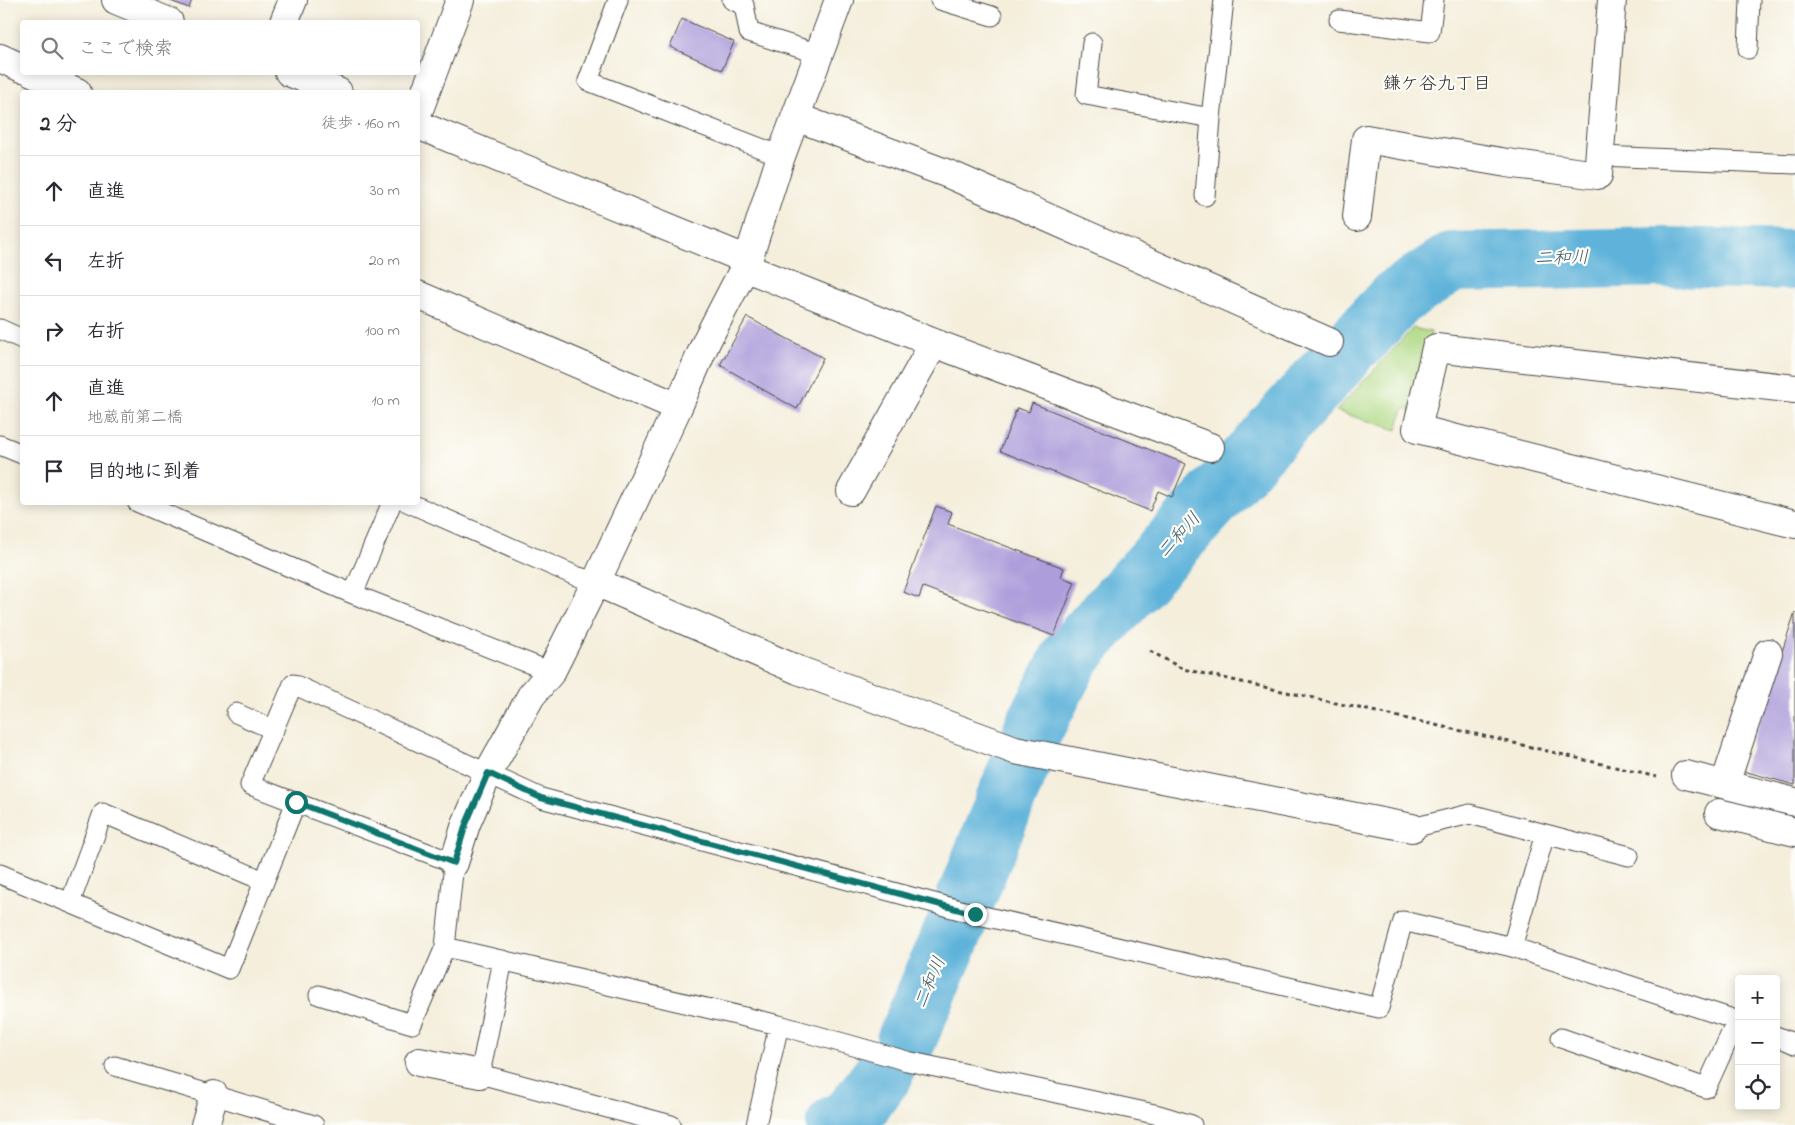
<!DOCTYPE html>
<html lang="ja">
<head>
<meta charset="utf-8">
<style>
	:root { --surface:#fff; --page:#f7f7f7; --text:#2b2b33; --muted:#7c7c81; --line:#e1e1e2 }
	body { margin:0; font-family:"Indie Flower","Klee One",sans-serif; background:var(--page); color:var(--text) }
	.controls { position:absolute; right:15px; bottom:15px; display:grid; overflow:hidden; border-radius:5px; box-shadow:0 2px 12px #0003 }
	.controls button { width:45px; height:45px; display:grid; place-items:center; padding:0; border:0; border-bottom:1px solid var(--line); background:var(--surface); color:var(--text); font:25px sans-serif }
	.stop { position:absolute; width:15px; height:15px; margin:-11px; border:4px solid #0f766e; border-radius:50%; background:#fff }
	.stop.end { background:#0f766e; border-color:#fff; box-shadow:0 1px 5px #0008 }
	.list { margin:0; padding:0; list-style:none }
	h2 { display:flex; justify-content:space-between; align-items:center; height:65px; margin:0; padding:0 20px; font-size:21px }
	h2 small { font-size:16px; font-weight:400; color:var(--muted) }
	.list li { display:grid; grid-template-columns:32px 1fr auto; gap:15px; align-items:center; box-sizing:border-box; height:70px; padding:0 20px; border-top:1px solid var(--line) }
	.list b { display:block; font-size:19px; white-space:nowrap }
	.list p { margin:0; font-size:16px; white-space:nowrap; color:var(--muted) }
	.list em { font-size:16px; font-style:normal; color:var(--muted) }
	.icon { flex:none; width:28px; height:28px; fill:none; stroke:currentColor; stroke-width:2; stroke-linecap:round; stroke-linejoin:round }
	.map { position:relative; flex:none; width:1795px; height:1125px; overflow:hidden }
	.search { position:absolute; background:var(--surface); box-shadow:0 2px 12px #0003; left:20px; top:20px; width:400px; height:55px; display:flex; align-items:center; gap:12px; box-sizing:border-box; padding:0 18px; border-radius:5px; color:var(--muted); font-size:19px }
	.panel { position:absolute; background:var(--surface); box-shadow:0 2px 12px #0003; left:20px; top:90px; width:400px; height:415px; border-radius:5px }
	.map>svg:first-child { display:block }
	.green { fill:#afd984; stroke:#6d8258 }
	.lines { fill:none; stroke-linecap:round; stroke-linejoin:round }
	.river { stroke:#5eb3da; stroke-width:60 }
	.building { fill:#ad9edb }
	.lane-casing { stroke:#494845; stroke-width:21 }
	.street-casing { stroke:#494845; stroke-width:30 }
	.path { stroke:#494845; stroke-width:3; stroke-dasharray:4 4; stroke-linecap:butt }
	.lane { stroke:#fff; stroke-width:19 }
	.street { stroke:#fff; stroke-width:28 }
	.route { stroke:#0f766e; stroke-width:6 }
	.labels { text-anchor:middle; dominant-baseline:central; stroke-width:4.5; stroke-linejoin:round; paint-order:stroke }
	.neighbourhood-label { font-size:18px; fill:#2b2b2b; stroke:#fdfcf7 }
	.water-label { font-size:18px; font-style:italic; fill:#3d5b68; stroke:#fdfcf7 }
</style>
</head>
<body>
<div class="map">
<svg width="1795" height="1125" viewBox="0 0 1795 1125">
	<rect width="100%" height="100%" fill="#fdfcf7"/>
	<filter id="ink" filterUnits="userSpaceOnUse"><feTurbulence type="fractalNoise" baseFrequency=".02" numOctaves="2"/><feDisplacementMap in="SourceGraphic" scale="10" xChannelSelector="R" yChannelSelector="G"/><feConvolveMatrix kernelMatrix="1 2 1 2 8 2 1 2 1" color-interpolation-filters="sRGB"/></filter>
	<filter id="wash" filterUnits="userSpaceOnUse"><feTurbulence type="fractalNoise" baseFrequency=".0096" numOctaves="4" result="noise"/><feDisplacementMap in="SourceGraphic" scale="20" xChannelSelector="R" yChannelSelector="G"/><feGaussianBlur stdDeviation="1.12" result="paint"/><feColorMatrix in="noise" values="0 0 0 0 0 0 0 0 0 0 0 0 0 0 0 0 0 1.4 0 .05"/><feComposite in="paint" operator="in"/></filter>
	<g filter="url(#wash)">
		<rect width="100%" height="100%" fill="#f4eedb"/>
		<path class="green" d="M1413,328L1431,332L1410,410L1403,409L1397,430L1336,411Z"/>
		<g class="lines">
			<path class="river" d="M1359,339L1397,298L1452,262L1662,257L1795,260
				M1033,730L1072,654L1344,354
				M966,898L1021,762
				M906,1041L956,925
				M836,1125L852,1116L884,1073"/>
		</g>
		<g id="blocks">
			<path class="building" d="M168,0H192L189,8Z
				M682,19L734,42L722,70L670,47Z
				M747,317L823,358L797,409L720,365Z
				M1032,403L1186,464L1172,497L1158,491L1150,511L1000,451L1017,408L1029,412Z
				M936,506L952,512L948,524L1064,568L1061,577L1075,582L1054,636L923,587L919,598L903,592Z
				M1795,612V785L1743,771Z"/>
		</g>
	</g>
	<g filter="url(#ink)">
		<use href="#blocks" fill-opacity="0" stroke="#494845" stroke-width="1"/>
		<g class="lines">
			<defs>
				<path id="lane" d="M618,0L588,81L781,156
					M732,0L744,5L749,32L819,54
					M940,0L992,16
					M1339,20L1430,32L1434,0
					M1092,43L1086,95L1211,118
					M1748,49L1750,0
					M1600,156L1795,164
					M1205,196L1211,118L1224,0
					M0,329L22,339
					M0,445L22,454
					M137,502L353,594L551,672
					M407,502L576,576L596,582
					M353,594L392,502
					M236,713L274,730
					M1412,828L1470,814L1545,834L1512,947
					M1545,834L1629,856
					M0,874L229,969L296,802
					M70,903L103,813L264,881
					M445,947L779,1025L907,1061L1159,1115L1192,1125
					M503,960L480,1074L671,1125
					M319,995L412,1024L445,947L454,863L250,785L293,684L541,798L975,914L1379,1008L1403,921L1512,947L1739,1021
					M1776,1036L1795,1044
					M1561,1038L1706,1088L1737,1020
					M115,1066L314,1125
					M756,1125L779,1025"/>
				<path id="street" d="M116,0L169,22
					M284,22L293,0
					M0,58L22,68
					M32,72L77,92
					M289,72L338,92
					M418,112L460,0
					M796,117L951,175L1329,342
					M418,125L738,256L754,271L934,343L1210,447
					M1357,217L1366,139L1507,163L1598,175L1612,0
					M418,295L678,407
					M1795,389L1436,348L1417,429L1795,524
					M851,491L934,343
					M596,582L798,670L1015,750L1412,828
					M1686,775L1795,802
					M1725,784L1768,653
					M1719,813L1795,832
					M454,863L466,824L488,773L531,696L551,672L596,582L678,407L707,340L747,263L781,156L839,0
					M419,1062L480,1074
					M205,1125L214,1095"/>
			</defs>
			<use href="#lane" class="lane-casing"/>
			<use href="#street" class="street-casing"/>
			<path class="path" d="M1150,651L1183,669L1480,735L1657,777"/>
			<use href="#lane" class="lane"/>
			<use href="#street" class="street"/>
		</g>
	</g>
	<g class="lines" filter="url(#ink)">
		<path class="route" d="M296,802L454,863L466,824L488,773L541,798L975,914"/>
	</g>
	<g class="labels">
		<g class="neighbourhood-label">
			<text x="1437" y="85">鎌ケ谷九丁目</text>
		</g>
		<g class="water-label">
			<text transform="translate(1562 259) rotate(-1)">二和川</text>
			<text transform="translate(1180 536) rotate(-48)">二和川</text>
			<text transform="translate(931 983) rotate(-67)">二和川</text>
		</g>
	</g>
</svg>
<div class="controls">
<button>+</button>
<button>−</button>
<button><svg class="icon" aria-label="locate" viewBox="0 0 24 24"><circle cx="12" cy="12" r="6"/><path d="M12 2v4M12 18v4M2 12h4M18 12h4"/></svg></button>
</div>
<div class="stop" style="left:296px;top:802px"></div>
<div class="stop end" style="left:975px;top:914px"></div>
<div class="search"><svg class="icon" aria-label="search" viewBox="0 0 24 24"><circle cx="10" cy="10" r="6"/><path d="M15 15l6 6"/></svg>ここで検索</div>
<section class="panel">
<h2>2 分<small>徒歩 · 160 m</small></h2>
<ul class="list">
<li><svg class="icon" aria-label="ahead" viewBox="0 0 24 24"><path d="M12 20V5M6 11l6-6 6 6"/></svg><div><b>直進</b></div><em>30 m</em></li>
<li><svg class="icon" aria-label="left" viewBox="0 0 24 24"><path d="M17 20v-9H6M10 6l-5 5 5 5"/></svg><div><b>左折</b></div><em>20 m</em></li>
<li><svg class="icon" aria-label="right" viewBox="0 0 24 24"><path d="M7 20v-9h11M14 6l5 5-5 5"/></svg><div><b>右折</b></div><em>100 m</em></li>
<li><svg class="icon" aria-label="ahead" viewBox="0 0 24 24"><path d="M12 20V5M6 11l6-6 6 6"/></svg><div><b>直進</b><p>地蔵前第二橋</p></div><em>10 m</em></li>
<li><svg class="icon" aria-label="arrive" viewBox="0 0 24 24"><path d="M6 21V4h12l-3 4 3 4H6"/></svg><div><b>目的地に到着</b></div></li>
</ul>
</section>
</div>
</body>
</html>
